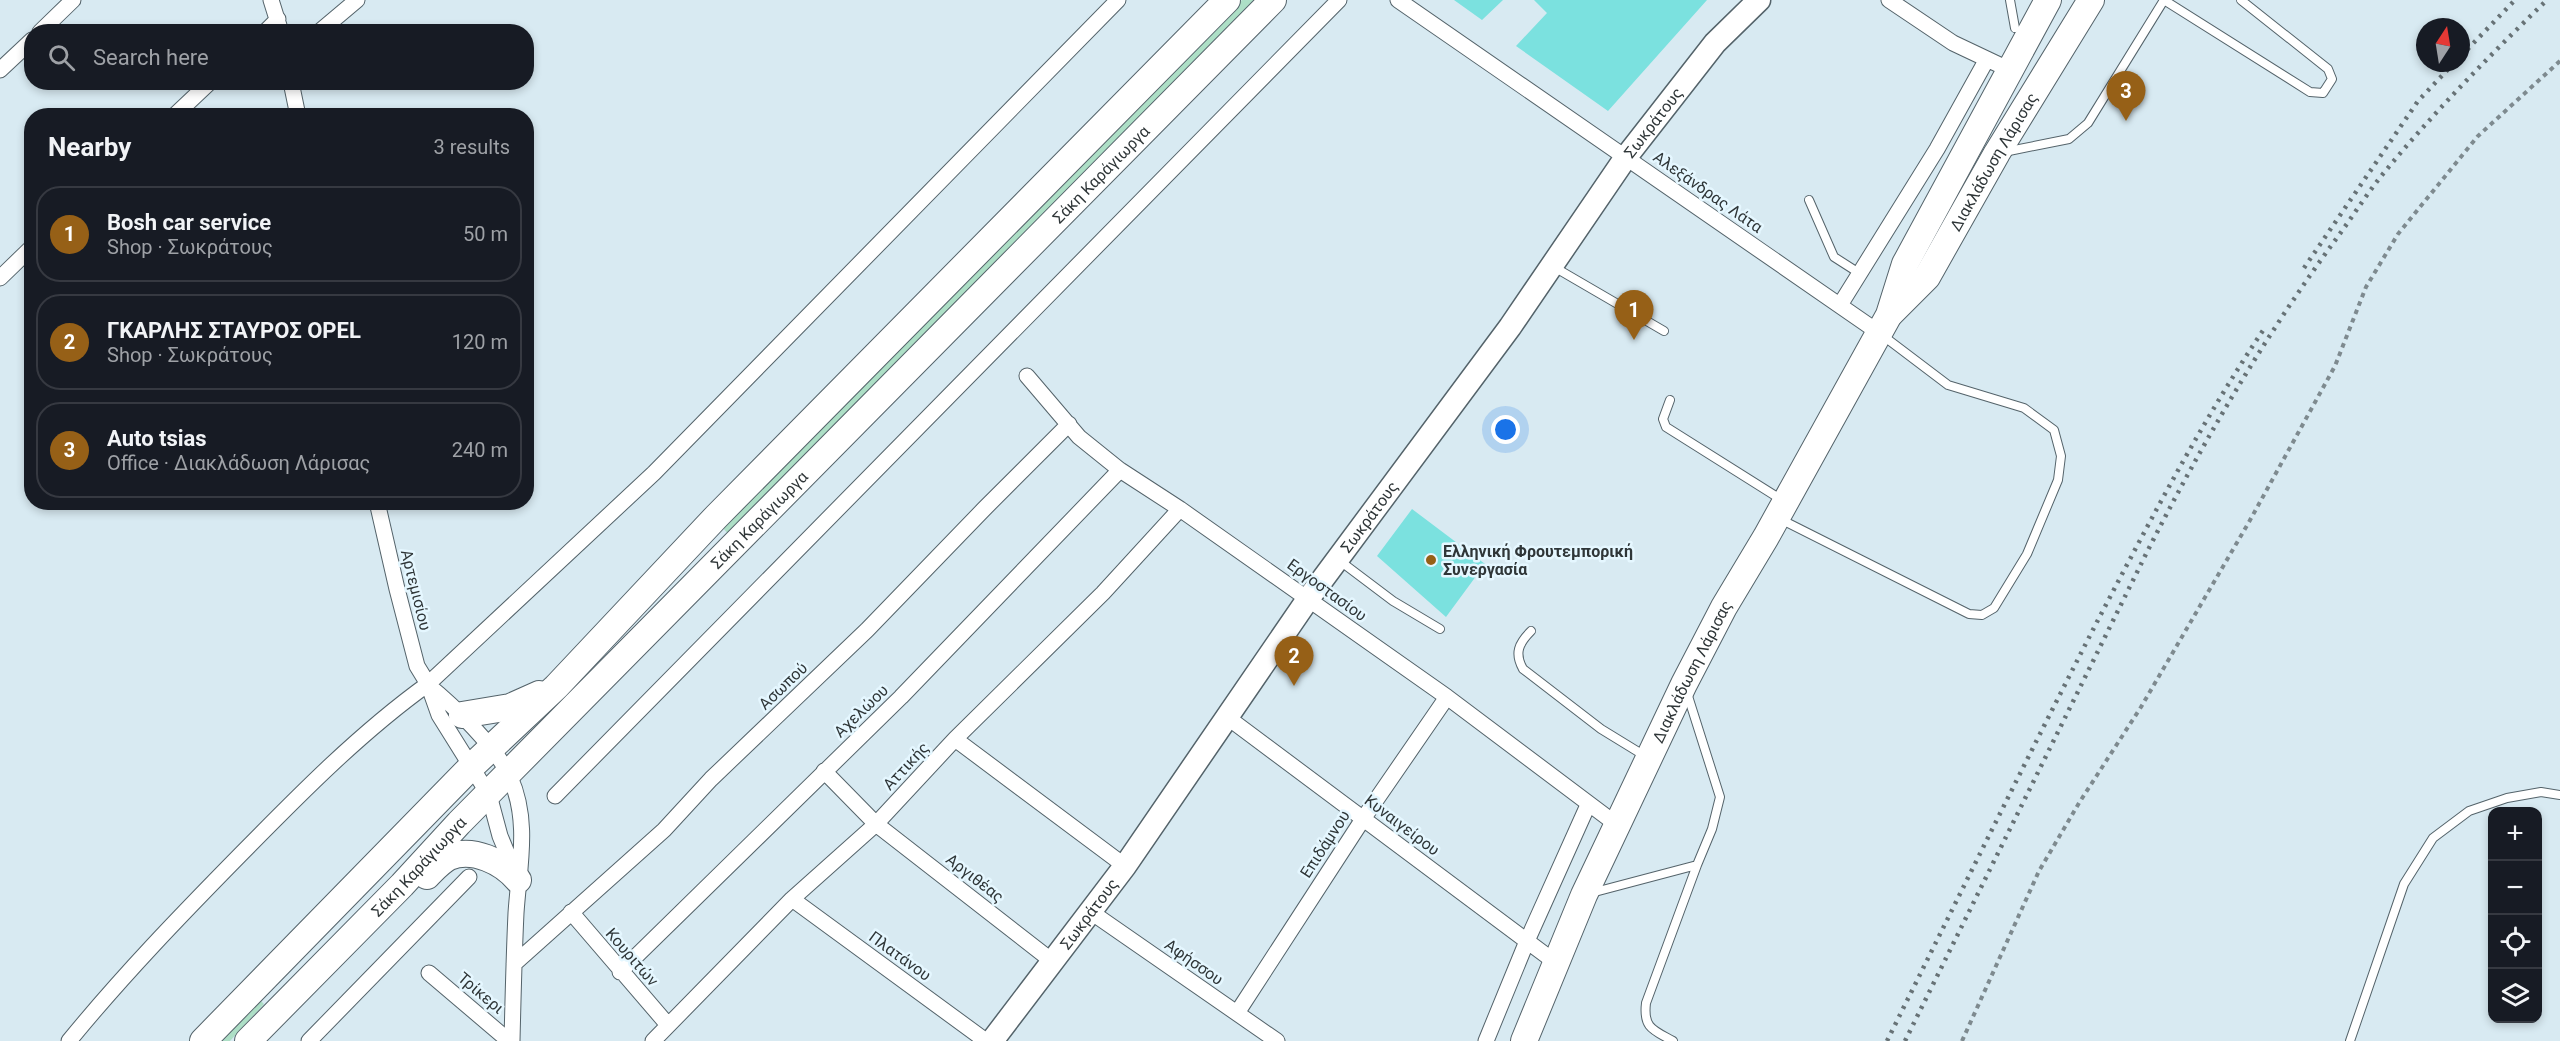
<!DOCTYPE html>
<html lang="en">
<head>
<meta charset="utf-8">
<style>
	:root { --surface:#171b24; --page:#242831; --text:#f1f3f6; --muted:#9ea1a6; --line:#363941; --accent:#966017 }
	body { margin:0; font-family:Roboto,sans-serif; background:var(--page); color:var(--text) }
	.controls { position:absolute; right:18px; bottom:18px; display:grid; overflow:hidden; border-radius:12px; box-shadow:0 3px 9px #0003 }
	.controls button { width:54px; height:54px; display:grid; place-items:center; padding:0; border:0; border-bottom:2px solid var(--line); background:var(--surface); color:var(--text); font:30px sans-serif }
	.compass { position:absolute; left:2416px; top:18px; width:54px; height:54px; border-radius:50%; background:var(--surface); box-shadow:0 3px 9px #0003; rotate:12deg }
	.you { position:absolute; left:1506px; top:430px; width:21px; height:21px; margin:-15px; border:4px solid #fff; border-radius:50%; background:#1a73e8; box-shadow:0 0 0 9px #1a73e833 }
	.badge { display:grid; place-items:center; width:39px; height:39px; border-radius:50%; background:var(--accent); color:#fff; font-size:20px; font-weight:700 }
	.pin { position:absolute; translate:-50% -50px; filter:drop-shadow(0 2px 3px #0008) }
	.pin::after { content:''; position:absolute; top:32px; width:21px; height:18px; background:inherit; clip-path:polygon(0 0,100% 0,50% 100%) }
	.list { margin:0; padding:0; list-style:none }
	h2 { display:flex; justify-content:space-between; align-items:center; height:78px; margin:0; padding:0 24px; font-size:26px }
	h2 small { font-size:20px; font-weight:400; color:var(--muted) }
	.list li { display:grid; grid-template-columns:39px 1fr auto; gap:18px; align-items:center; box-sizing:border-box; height:96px; margin:0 12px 12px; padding:0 12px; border:2px solid var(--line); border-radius:24px }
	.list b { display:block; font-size:22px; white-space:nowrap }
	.list p { margin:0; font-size:20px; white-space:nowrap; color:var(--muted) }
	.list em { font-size:20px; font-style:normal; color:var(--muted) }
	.icon { flex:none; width:33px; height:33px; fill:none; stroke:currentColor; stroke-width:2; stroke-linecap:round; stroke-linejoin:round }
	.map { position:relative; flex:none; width:2560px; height:1041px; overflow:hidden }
	.search { position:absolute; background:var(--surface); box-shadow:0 3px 9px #0003; left:24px; top:24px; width:510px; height:66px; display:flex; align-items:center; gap:15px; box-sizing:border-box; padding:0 21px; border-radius:24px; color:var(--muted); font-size:22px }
	.panel { position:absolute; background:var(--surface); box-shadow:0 3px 9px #0003; left:24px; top:108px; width:510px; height:402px; border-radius:24px }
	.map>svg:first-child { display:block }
	.green { fill:#addfc6 }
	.building { fill:#7be1df }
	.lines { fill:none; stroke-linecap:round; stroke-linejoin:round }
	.service-casing { stroke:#54636a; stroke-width:10 }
	.minor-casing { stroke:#54636a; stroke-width:17 }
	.secondary-casing { stroke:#54636a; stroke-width:25 }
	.primary-casing { stroke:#54636a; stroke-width:28 }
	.path { stroke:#7e8a8f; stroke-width:4; stroke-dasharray:4.5 4.5; stroke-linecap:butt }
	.service { stroke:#fff; stroke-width:8 }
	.minor { stroke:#fff; stroke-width:15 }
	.secondary { stroke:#fff; stroke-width:22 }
	.primary { stroke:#fff; stroke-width:26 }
	.rail { stroke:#677276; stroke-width:4.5; stroke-dasharray:3 6; stroke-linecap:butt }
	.poi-dot { fill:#966017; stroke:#e5f7ff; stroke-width:2 }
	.labels { text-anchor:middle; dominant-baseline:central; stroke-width:5; stroke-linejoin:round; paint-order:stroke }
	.street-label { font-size:16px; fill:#2f3638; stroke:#e5f7ff }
	.poi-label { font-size:16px; font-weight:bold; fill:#2f3638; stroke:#e5f7ff; text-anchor:start }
</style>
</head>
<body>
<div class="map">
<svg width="2560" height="1041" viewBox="0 0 2560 1041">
	<rect width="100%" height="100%" fill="#d8eaf2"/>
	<path class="green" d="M1242,0H1255L729,535L722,527Z
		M259,999L264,1004L230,1041H217Z"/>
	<path class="building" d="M1454,0H1503L1482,20Z
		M1534,0H1707L1608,111L1516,46L1547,13Z
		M1412,509L1485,564L1446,617L1377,556Z"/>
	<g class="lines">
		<defs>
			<path id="service" d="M2010,0L2015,28
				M2164,0L2310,92L2323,93L2332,79L2328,69L2241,0
				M2004,152L2069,139L2088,123L2164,0
				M1809,200L1834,257L1859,273
				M1554,267L1664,331
				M1670,400L1663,419L1666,427L1782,500
				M1780,519L1969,614L1982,615L1994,608L2027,554L2058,480L2061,456L2054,430L2024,408L1948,385L1882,335
				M1340,561L1393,601L1440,629
				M1531,631C1519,643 1514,653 1523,669L1601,729L1645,756
				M1591,893L1697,865L1712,829L1720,797L1687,693
				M1673,1041C1653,1030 1643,1028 1646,1003L1697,865
				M2350,1041L2404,884L2433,838L2469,811L2507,798L2541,792L2560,795"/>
			<path id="minor" d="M271,0L281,32
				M1398,0L1878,332
				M1889,0L1953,43L2010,70
				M40,32L73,0
				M265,32L278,19
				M319,32L357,0
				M0,70L32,40
				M291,82L298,116
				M174,116L210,82
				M0,278L32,247
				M1840,305L1937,149L1987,59
				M1027,376L1079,437L1120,470L1180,509L1447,697L1616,824
				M377,502L397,589L417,666L428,684L439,715L489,795L500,836L515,872
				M428,685C454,706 496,747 510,777C530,821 519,867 516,913C514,955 513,998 512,1041
				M1227,717L1555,962
				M955,739L1125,866
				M824,771L876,824L1052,961
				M555,796L1339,0
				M792,899L986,1041
				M571,912L668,1025
				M1091,912L1277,1041
				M514,964L664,830L711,779L867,630L984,509L1069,424
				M620,972L901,697L1120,470
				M429,973L509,1041
				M1237,1013L1363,819L1447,697
				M69,1041C123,975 182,914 242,853C300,794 360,733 428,684L654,473L1118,0
				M309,1041L469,877
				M653,1041L792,899L876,824L955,739L1103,593L1180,509
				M1486,1041L1527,941L1588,805"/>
			<g id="secondary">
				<path id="s1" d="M992,1041L1125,866L1308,599L1510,327L1626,157L1715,43L1759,0"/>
			</g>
			<g id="primary">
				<path id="s2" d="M1891,313L1927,277L1997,153L2091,0"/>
				<path d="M462,715L510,707L539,694"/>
				<path d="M427,876C434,869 440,862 449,857C473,847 503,862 518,880"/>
				<path d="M203,1041L471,767L556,687L716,517L1227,0"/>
				<path id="s3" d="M248,1041L402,885L459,823L1273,0"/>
				<path id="s4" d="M1524,1041L1584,895L1684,684L1724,607L1766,537L1889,315L1905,264L2048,0"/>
			</g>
		</defs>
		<use href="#service" class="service-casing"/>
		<use href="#minor" class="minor-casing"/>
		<use href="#secondary" class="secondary-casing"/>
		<use href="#primary" class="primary-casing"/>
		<path class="path" d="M1962,1041L2039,871L2079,803L2141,707L2249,522L2335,366L2366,287L2398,234L2478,136L2560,61"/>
		<use href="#service" class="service"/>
		<use href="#minor" class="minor"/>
		<use href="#secondary" class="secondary"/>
		<use href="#primary" class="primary"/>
		<path class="rail" d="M2461,56L2515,0
			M2304,268L2418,101L2454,63
			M1887,1041C1957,900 2027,758 2099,618C2151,519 2203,419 2266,326
			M1905,1041L2148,550C2204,440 2266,334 2339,235C2355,213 2370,189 2387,169C2437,109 2491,54 2547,0"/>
	</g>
	<circle class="poi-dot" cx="1431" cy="560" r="6"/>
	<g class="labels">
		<g class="street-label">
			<text stroke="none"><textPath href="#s1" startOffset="1132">Σωκράτους</textPath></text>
			<text stroke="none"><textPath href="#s2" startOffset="184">Διακλάδωση Λάρισας</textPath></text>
			<text stroke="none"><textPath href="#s3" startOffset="1216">Σάκη Καράγιωργα</textPath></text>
			<text transform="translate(1708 192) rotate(35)">Αλεξάνδρας Λάτα</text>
			<text stroke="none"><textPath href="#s1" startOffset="646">Σωκράτους</textPath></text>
			<text stroke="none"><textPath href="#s3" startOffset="730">Σάκη Καράγιωργα</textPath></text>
			<text transform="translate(416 590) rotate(76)">Αρτεμισίου</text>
			<text transform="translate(1327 590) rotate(36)">Εργοστασίου</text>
			<text stroke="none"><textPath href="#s4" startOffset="406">Διακλάδωση Λάρισας</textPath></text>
			<text transform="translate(783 686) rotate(-44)">Ασωπού</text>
			<text transform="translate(861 711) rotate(-44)">Αχελώου</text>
			<text transform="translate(906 766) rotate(-47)">Αττικής</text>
			<text transform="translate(1402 825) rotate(37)">Κυναιγείρου</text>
			<text transform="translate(1325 844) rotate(-57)">Επιδάμνου</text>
			<text stroke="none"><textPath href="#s3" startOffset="244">Σάκη Καράγιωργα</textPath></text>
			<text transform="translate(975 878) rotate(38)">Αργιθέας</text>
			<text stroke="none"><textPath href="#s1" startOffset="160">Σωκράτους</textPath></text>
			<text transform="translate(900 956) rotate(36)">Πλατάνου</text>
			<text transform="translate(632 957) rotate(49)">Κουριτών</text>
			<text transform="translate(1194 962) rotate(35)">Αφήσσου</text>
			<text transform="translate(481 993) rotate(40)">Τρίκερι</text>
		</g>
		<g class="poi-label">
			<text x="1443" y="551">Ελληνική Φρουτεμπορική<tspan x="1443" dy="18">Συνεργασία</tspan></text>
		</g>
	</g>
</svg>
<div class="controls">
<button>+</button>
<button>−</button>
<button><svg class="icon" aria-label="locate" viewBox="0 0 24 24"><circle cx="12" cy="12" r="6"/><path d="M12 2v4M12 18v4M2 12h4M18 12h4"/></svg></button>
<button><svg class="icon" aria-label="layers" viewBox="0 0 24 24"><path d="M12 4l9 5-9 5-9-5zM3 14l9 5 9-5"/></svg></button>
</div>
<svg class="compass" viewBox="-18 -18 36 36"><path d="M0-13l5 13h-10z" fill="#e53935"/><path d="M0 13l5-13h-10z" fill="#9ea1a6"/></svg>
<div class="you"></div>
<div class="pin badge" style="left:1634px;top:340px">1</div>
<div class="pin badge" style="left:1294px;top:686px">2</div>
<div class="pin badge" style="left:2126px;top:121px">3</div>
<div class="search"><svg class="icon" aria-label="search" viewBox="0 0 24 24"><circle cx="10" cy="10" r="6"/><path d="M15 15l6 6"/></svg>Search here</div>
<section class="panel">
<h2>Nearby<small>3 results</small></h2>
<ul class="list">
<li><span class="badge">1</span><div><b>Bosh car service</b><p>Shop · Σωκράτους</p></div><em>50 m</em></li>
<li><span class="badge">2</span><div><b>ΓΚΑΡΛΗΣ ΣΤΑΥΡΟΣ OPEL</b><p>Shop · Σωκράτους</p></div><em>120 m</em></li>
<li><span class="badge">3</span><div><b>Auto tsias</b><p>Office · Διακλάδωση Λάρισας</p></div><em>240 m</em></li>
</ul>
</section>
</div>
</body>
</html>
